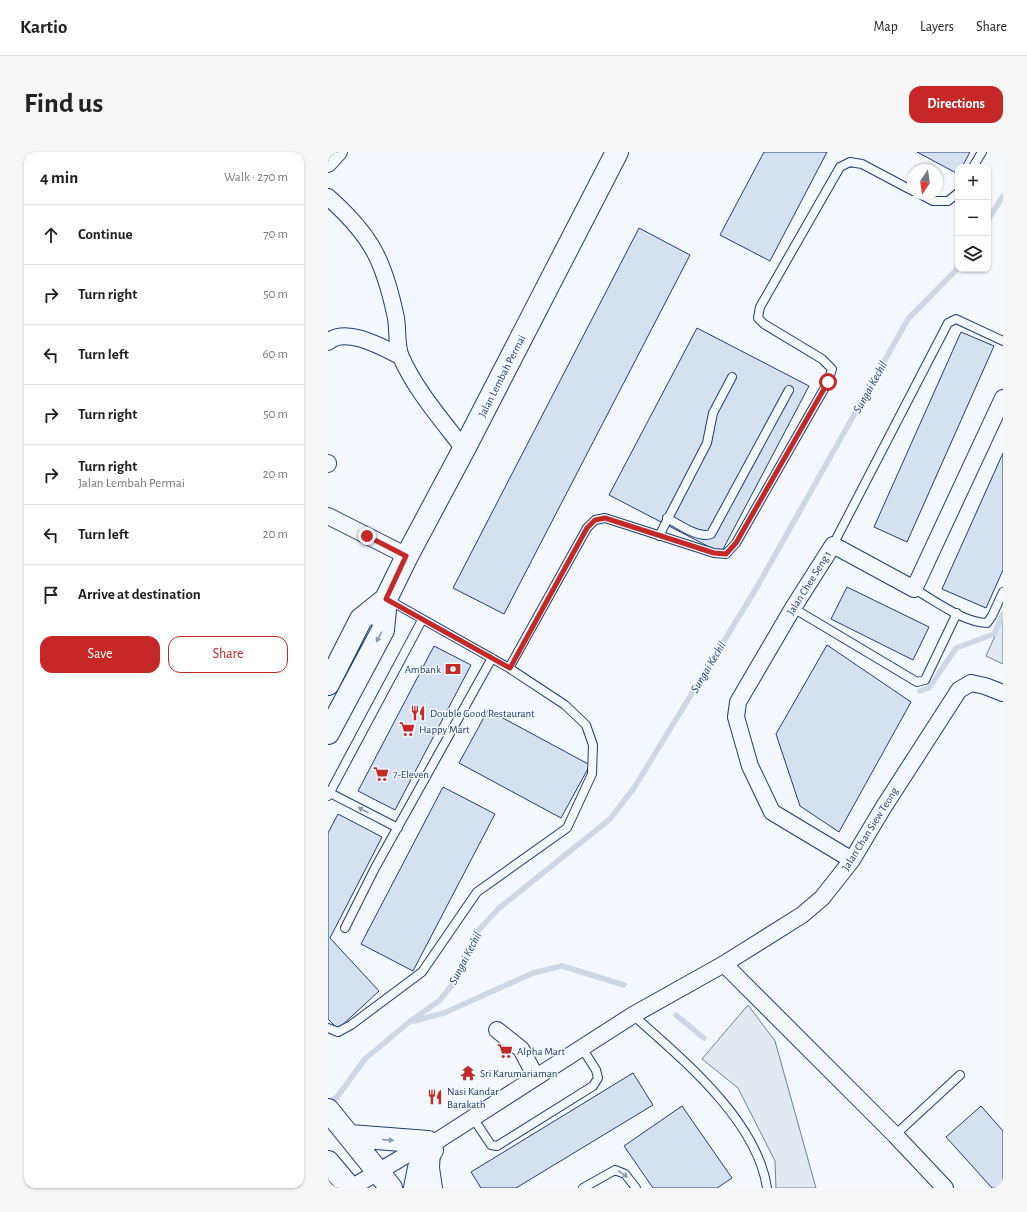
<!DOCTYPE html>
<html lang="en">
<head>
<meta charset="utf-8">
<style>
	:root { --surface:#fff; --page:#f6f6f6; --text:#222; --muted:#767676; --line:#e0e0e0; --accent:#c62828 }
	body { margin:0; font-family:"Alegreya Sans",sans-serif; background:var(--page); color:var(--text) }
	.controls { position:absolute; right:12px; top:12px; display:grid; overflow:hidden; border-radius:8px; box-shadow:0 1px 3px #0004 }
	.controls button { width:36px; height:36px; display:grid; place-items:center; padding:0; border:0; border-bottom:1px solid var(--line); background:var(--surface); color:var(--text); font:20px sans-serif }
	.compass { position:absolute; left:579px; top:12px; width:36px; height:36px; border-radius:50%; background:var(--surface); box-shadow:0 1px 3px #0004; rotate:193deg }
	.stop { position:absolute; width:12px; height:12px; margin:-9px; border:3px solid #c62828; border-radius:50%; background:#fff }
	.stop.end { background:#c62828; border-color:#fff; box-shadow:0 1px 4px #0008 }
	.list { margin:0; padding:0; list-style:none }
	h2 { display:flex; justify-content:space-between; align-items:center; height:52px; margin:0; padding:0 16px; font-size:17px }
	h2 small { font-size:13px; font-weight:400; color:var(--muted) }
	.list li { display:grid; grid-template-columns:26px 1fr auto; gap:12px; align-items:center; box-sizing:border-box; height:60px; padding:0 16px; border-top:1px solid var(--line) }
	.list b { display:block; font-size:15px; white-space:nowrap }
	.list p { margin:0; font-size:13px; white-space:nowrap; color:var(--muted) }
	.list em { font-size:13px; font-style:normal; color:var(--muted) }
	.actions { display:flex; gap:8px; padding:12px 16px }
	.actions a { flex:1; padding:9px 0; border:1px solid var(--accent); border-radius:12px; text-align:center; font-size:14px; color:var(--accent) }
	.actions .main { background:var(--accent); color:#fff }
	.icon { flex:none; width:22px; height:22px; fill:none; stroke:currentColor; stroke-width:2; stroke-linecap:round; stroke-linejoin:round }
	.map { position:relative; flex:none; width:675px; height:1036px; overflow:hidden; border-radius:12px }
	header { display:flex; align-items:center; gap:24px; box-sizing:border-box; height:56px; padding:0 20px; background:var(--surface); border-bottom:1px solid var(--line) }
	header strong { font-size:19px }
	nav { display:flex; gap:22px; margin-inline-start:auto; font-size:14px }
	.intro { display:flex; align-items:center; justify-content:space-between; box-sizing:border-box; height:96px; padding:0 24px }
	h1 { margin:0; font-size:28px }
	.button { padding:10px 18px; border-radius:12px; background:var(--accent); color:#fff; font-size:14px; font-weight:700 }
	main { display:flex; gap:24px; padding:0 24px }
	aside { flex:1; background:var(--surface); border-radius:12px; box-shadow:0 1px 3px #0004 }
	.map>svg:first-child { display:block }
	.green { fill:#e3e9f0; stroke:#687fa3 }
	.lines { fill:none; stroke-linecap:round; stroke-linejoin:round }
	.stream { stroke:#cfd7e4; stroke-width:5.5 }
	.building { fill:#d5e0f0; stroke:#1d3f73 }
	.lane-casing { stroke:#1d3f73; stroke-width:10 }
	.street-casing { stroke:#1d3f73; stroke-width:18 }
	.secondary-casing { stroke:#1d3f73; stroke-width:24 }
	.primary-casing { stroke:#1d3f73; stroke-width:24 }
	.lane { stroke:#f4f7fb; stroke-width:8 }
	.street { stroke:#f4f7fb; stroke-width:16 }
	.secondary { stroke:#f4f7fb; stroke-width:22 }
	.primary { stroke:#f4f7fb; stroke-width:22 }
	.oneway { fill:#889bb7 }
	.route { stroke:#c62828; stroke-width:5 }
	.labels { text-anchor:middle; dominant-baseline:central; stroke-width:3; stroke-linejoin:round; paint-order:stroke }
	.street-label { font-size:11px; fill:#1d3f73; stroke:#f4f7fb }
	.poi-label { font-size:11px; fill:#1d3f73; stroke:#f4f7fb; text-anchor:start }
	.water-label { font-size:12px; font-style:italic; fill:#1d3f73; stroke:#f4f7fb }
</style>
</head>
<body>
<header>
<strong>Kartio</strong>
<nav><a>Map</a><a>Layers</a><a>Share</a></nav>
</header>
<div class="intro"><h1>Find us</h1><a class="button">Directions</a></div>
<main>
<aside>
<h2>4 min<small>Walk · 270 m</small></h2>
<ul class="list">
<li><svg class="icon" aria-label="ahead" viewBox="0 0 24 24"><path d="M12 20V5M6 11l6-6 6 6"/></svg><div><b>Continue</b></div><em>70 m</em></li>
<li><svg class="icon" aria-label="right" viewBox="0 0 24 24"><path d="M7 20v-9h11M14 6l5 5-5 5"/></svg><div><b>Turn right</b></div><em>50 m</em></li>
<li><svg class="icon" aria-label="left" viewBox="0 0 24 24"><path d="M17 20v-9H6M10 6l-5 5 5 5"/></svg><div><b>Turn left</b></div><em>60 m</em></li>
<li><svg class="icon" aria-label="right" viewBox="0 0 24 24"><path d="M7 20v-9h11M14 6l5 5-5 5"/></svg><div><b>Turn right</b></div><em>50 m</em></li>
<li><svg class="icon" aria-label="right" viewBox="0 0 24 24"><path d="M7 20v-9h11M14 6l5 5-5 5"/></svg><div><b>Turn right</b><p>Jalan Lembah Permai</p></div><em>20 m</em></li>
<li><svg class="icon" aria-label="left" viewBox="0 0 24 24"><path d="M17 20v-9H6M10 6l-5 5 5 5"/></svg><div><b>Turn left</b></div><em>20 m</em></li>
<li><svg class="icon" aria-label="arrive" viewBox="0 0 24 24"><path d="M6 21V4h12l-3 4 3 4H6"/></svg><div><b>Arrive at destination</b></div></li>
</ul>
<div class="actions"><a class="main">Save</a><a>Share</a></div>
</aside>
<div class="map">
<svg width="675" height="1036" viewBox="0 0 675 1036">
	<rect width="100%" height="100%" fill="#f4f7fb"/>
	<path class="green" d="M675,466V512L658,504Z
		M420,853L447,889L488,1036H448L447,1009L410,936L374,907Z"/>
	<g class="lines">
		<path class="stream" d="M660,68L675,44
			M592,539L601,536L628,496L666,482L675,462
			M348,863L376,886
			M86,869L116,861L205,821L234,814L296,833
			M0,951L9,945L37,907L80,871L112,848L127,829L150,779L170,757L282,667L306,636L429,435L580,167L630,116"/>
	</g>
	<path class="building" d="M436,0H499L442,109L392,83Z
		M589,0H642L634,15H630V22Z
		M311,76L362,103L176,462L125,436Z
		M369,176L481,234L393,401L281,343Z
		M633,180L666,194L579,390L546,375Z
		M675,301V418L658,456L614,437Z
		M519,435L601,475L585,508L503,467Z
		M499,493L583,550L511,680L472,654L448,582Z
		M106,494L143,513L67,658L30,639Z
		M160,558L262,613L233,666L131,611Z
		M115,635L167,662L85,819L33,792Z
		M10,662L54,685L2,786L51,839L10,877L0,867V681Z
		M305,921L325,953L188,1036H153L143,1020Z
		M354,954L404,1026L389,1036H325L296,994Z
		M653,954L675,979V1036H664L618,985Z"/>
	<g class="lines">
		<defs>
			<path id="lane" d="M645,15L654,0
				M592,42L605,49H620L630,41
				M339,366C350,372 371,387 383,382L461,238
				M331,384L379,291L385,261L404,225
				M505,393L620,171L628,167L675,189
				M586,437C608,449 634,470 659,471L664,464L675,440
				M465,456L589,530L597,528L629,461
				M181,516L259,376L267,368L277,366L386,401L398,402L408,391L500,230L504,217L494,207L436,172L430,166L432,155L512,15L522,10L534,12L585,39
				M0,640L70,676
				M0,644L94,468
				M17,776L47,716L164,506
				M305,863C354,907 429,968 439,1036
				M0,876L10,880L23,873L94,820L149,740L239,676L264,622L265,593L258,573L237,553L181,516L59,447
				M145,966L163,993L169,994L265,934L270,926L268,918L254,896
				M567,983L632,923
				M255,1036L287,1018L297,1022L308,1036"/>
			<path id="street" d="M0,12L11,0
				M0,45C44,84 56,109 68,166C70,178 68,194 73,205C88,239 114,268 136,297
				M0,190C17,174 54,195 72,204
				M0,311V312
				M0,364L79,404
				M524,708L444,660L422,614L408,565L410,550L465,456L505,393L586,437L675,246
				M396,812L567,983L617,1036
				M169,878L193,897L208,925
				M104,998L103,1016L106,1036
				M23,1036L100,990L109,989L305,863L396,812L474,763L494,746L524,708L555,656L631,538L643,531L657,534L675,541"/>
			<path id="secondary" d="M0,532L33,467L58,447
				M0,581L55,478L58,447L79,404L136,297L289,0"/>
			<path id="primary" d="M0,958L63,1036
				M22,984L100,990
				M0,1010L22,1036
				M87,1036L91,1016L104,998"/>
		</defs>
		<use href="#lane" class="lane-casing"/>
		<use href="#street" class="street-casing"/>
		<use href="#secondary" class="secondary-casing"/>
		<use href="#primary" class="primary-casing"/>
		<use href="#lane" class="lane"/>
		<use href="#street" class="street"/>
		<use href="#secondary" class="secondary"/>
		<use href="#primary" class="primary"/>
	</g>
	<defs><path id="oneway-solid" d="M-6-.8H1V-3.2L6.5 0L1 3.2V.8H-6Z"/></defs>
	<g class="oneway">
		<use href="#oneway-solid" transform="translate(51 485) rotate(118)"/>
		<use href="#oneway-solid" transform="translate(35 658) rotate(-152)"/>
		<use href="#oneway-solid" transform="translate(60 988) rotate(5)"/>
		<use href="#oneway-solid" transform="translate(295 1022) rotate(35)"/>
	</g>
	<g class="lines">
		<path class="route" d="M39,384L78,404L58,447L182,516L259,376L267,368L277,366L386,401L398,402L408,391L500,230"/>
	</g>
	<defs>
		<symbol id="bank-bare" viewBox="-9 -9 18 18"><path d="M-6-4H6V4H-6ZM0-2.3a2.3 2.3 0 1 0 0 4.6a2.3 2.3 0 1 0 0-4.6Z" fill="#c62828" stroke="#f4f7fb" stroke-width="2.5" paint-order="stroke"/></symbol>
		<symbol id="restaurant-bare" viewBox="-9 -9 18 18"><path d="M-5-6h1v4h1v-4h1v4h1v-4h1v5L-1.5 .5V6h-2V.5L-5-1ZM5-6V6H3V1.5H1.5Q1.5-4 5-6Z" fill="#c62828" stroke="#f4f7fb" stroke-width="2.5" paint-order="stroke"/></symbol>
		<symbol id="supermarket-bare" viewBox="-9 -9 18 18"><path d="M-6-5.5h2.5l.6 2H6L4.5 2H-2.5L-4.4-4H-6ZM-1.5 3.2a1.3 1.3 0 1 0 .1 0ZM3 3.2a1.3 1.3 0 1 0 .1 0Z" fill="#c62828" stroke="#f4f7fb" stroke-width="2.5" paint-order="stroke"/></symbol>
		<symbol id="temple-bare" viewBox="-9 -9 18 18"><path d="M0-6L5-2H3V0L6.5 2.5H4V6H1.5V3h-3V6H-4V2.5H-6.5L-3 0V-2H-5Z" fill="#c62828" stroke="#f4f7fb" stroke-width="2.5" paint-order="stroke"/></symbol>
	</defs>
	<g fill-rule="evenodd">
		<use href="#bank-bare" x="114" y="506" width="22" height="22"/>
		<use href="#restaurant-bare" x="79" y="550" width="22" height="22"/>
		<use href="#supermarket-bare" x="68" y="566" width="22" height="22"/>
		<use href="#supermarket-bare" x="42" y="611" width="22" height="22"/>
		<use href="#supermarket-bare" x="166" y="888" width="22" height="22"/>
		<use href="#temple-bare" x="129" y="910" width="22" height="22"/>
		<use href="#restaurant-bare" x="96" y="934" width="22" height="22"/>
	</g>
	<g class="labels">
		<g class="street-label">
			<text transform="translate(174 224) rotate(-63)">Jalan Lembah Permai</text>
			<text transform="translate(481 431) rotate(-58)">Jalan Chee Seng 1</text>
			<text transform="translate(542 677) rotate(-58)">Jalan Chan Siew Teong</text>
		</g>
		<g class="poi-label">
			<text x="113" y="517" text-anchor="end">Ambank</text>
			<text x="102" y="561">Double Good Restaurant</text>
			<text x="91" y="577">Happy Mart</text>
			<text x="65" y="622">7-Eleven</text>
			<text x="189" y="899">Alpha Mart</text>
			<text x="152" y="921">Sri Karumariaman</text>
			<text x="119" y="939">Nasi Kandar<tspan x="119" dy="13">Barakath</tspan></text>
		</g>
		<g class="water-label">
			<text transform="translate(542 235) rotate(-61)">Sungai Kechil</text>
			<text transform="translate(380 515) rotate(-59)">Sungai Kechil</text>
			<text transform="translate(137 806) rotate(-63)">Sungai Kechil</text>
		</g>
	</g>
</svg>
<div class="controls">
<button>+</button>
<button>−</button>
<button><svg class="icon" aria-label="layers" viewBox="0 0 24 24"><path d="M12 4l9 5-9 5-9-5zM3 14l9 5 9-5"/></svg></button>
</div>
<svg class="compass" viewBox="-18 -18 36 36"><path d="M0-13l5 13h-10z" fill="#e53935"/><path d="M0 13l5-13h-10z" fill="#767676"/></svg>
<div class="stop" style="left:500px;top:230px"></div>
<div class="stop end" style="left:39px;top:384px"></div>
</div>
</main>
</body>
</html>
